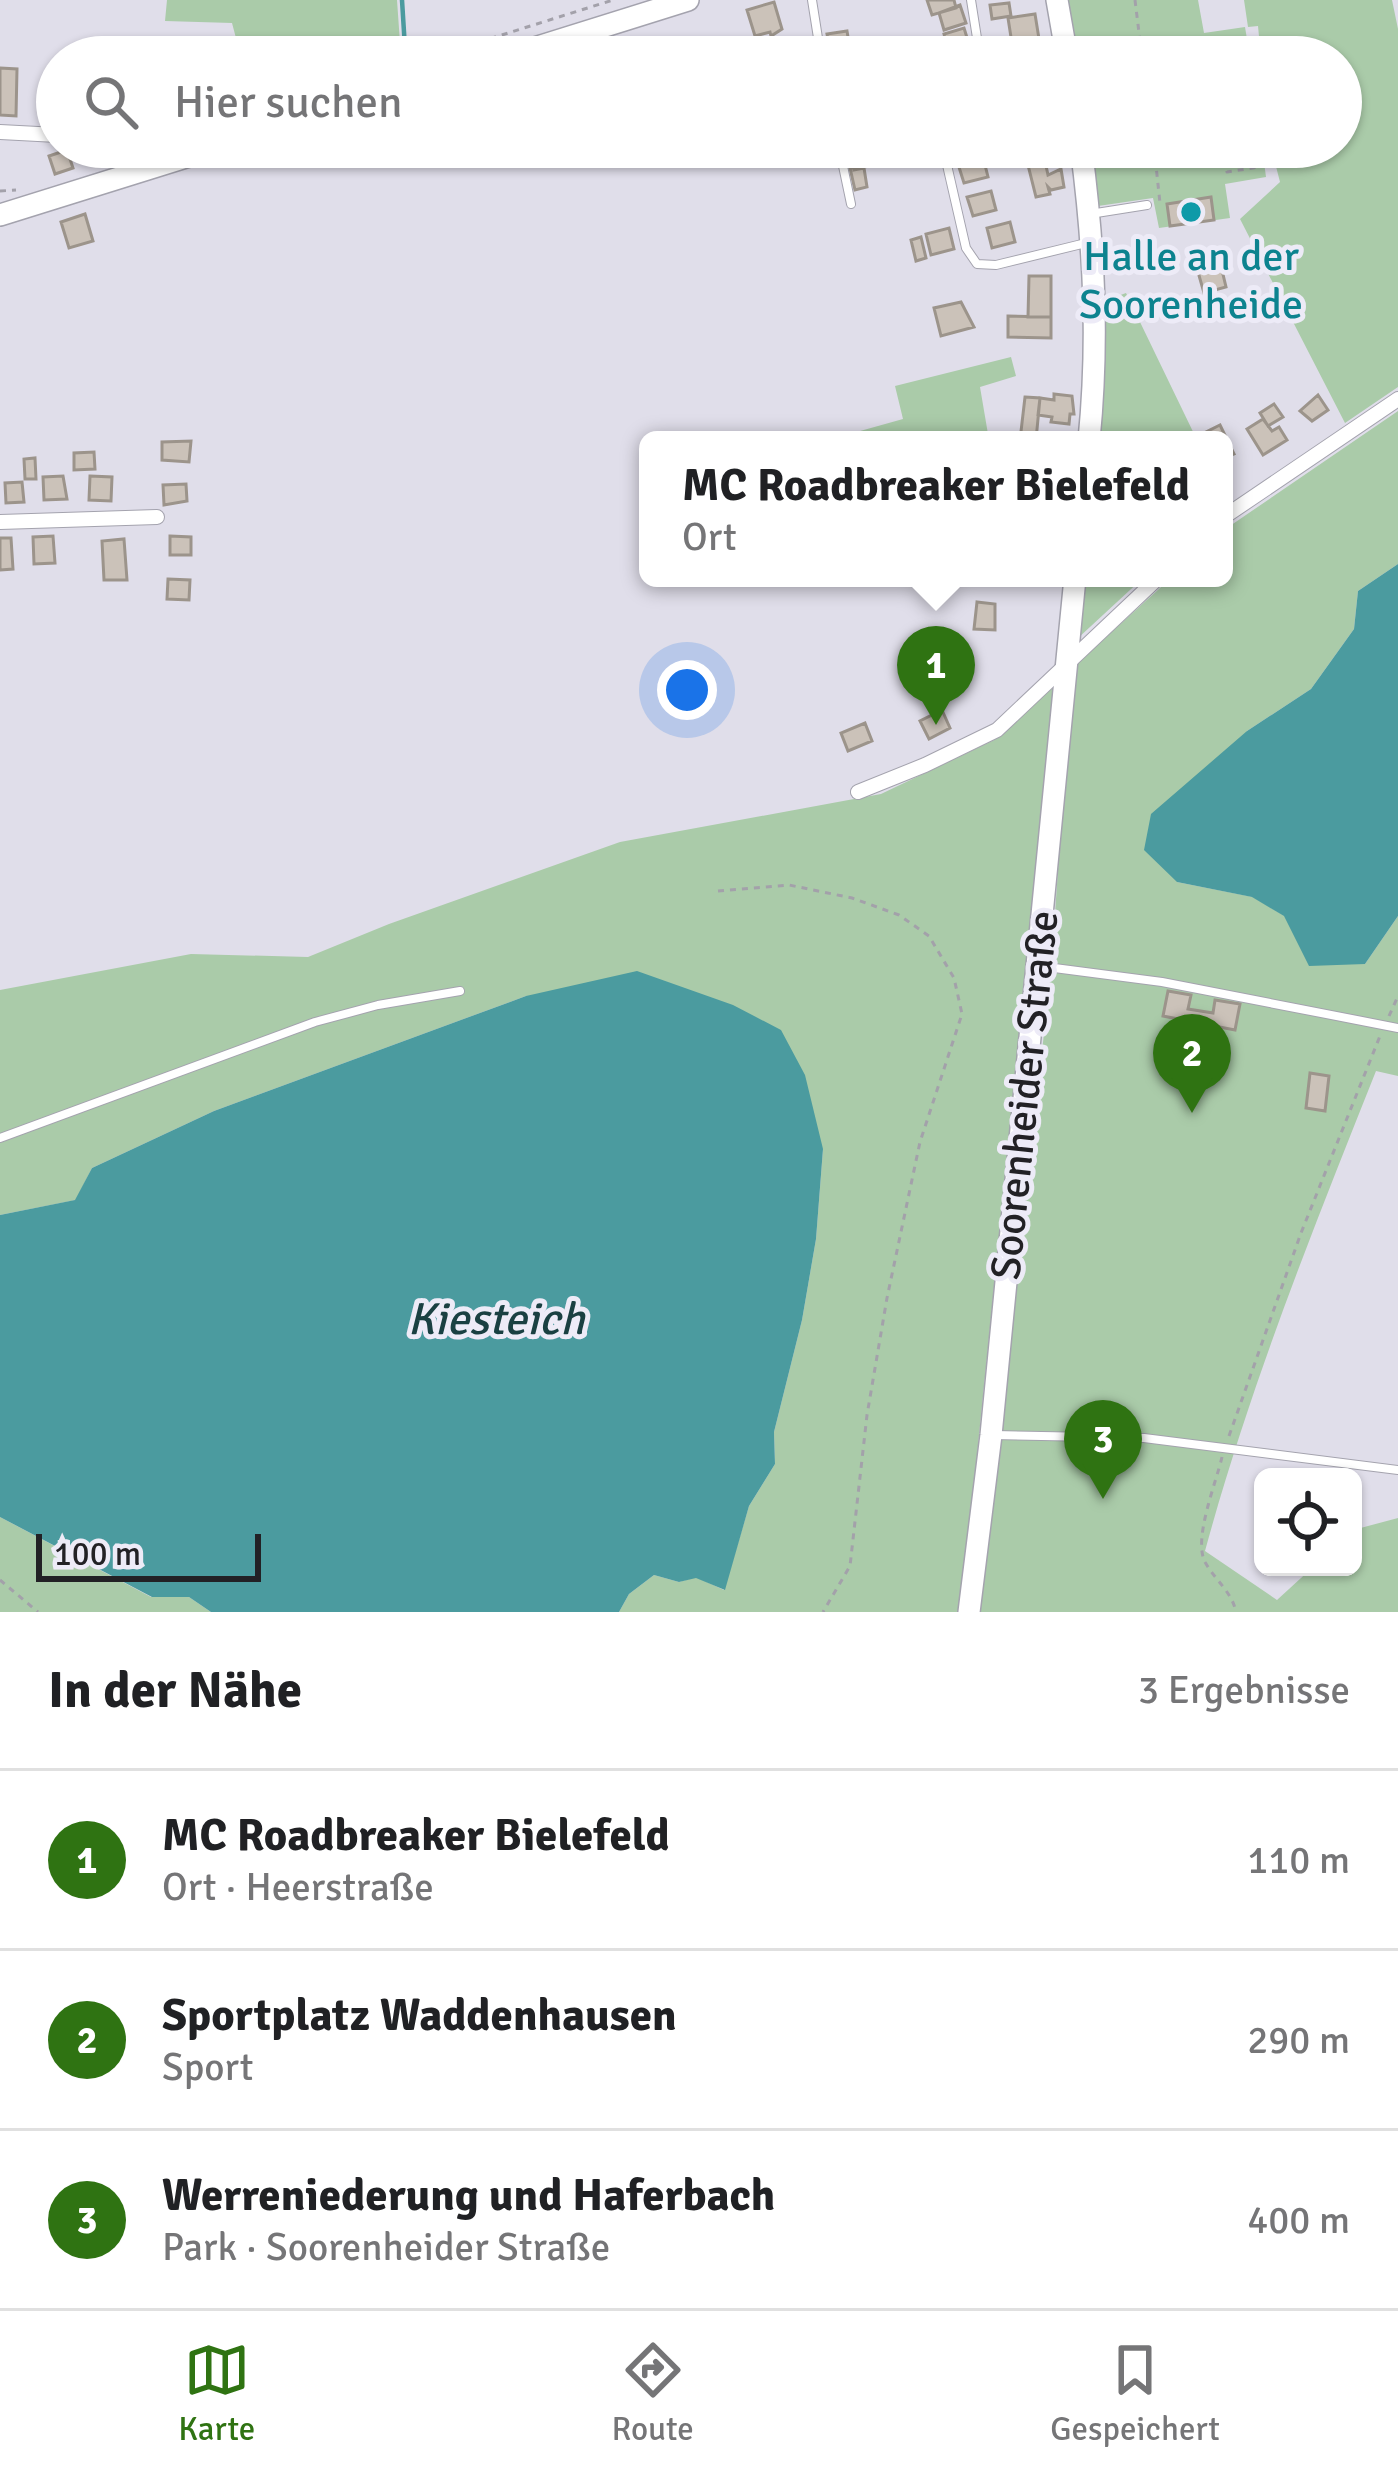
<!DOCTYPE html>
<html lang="de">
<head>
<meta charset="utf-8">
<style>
	:root { --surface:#fff; --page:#f2f2f2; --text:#202124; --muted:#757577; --line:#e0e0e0; --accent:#2f7312 }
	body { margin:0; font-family:Signika,sans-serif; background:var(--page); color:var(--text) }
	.controls { position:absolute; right:36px; bottom:36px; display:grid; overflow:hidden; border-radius:18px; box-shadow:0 3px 9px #0004 }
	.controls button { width:108px; height:108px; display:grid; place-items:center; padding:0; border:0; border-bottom:3px solid var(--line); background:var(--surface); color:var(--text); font:60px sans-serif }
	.scale { position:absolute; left:36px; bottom:30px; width:225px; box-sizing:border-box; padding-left:12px; border:6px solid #222125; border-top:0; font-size:33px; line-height:42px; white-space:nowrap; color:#222125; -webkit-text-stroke:9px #edebf7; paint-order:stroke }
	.you { position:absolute; left:687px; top:690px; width:42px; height:42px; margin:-30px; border:9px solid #fff; border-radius:50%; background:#1a73e8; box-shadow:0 0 0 18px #1a73e833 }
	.badge { display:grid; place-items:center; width:78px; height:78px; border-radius:50%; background:var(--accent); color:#fff; font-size:39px; font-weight:700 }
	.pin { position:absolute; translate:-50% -99px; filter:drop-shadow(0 3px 6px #0008) }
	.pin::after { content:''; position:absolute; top:63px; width:42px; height:36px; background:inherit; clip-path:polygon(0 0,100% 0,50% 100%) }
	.popup { position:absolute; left:639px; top:431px; width:594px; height:156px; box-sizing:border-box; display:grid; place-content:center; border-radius:18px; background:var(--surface); filter:drop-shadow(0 3px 9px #0005); font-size:39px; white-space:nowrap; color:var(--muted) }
	.popup b { font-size:45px; color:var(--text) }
	.popup::after { content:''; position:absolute; left:50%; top:100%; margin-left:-24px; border:24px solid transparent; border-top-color:var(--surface) }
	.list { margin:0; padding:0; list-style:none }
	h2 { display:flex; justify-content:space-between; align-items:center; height:156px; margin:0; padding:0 48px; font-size:51px }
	h2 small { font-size:39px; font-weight:400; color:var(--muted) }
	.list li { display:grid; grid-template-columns:78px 1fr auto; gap:36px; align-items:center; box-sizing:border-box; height:180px; padding:0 48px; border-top:3px solid var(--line) }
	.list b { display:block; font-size:45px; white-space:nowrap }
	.list p { margin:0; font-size:39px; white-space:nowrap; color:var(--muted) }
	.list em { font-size:39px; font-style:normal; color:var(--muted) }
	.icon { flex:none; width:66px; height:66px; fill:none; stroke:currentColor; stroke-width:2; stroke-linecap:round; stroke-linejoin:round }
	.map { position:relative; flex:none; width:1398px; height:1612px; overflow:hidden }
	.search { position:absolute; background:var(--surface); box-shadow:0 3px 9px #0004; left:36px; right:36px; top:36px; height:132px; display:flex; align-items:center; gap:30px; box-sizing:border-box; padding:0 42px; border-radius:66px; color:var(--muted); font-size:45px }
	.sheet { height:696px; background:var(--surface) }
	nav { display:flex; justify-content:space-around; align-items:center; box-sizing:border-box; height:168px; border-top:3px solid var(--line); background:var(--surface); font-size:33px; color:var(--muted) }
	nav a { display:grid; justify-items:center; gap:6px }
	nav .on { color:var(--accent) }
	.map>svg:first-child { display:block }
	.green { fill:#aacba9 }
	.water { fill:#4b9b9f }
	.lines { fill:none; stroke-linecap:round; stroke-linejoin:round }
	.stream { stroke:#4b9b9f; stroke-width:4.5 }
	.building { fill:#cbc2b9; stroke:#9c948b; stroke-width:3 }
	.lane-casing { stroke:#a4a3ae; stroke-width:10 }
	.street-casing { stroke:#a4a3ae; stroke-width:16 }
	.secondary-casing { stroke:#a4a3ae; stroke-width:24 }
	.primary-casing { stroke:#a4a3ae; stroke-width:24 }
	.path { stroke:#a3a1aa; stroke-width:3; stroke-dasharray:6 6; stroke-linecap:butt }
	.lane { stroke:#fff; stroke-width:8 }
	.street { stroke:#fff; stroke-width:14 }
	.secondary { stroke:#fff; stroke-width:21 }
	.primary { stroke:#fff; stroke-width:21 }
	.culture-dot { fill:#0f9aa8; stroke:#edebf7; stroke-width:4.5 }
	.labels { text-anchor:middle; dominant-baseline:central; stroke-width:10; stroke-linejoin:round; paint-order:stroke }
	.culture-label { font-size:42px; fill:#0d838f; stroke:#edebf7 }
	.street-label { font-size:42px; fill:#222125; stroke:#edebf7 }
	.water-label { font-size:45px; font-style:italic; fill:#1a4042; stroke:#edebf7 }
</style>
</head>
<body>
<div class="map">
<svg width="1398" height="1612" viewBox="0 0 1398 1612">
	<rect width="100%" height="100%" fill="#e0deea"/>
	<path class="green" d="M167,0H397L400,43L387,51V57H241L232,23L165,21Z
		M1068,0H1198L1204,33L1245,27L1250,57H1076Z
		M1244,0H1392L1398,29V387L1345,423L1240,219L1280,182L1271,147H1341V57H1261L1258,26L1248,27Z
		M1089,147H1262L1266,177L1225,184L1230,218L1159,228L1153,198L1098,206Z
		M1126,293L1197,440H1098L1107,300Z
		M1011,357L1016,376L980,387L989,440H828L903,419L895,386Z
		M1398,411V564L1358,591L1354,629L1311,689L1247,731L1177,882L1253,897L1365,964L1398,916V1076L1376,1071C1313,1229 1250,1386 1205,1551L1277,1600L1313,1567H1353V1530L1398,1518V1612H979L1051,971L1072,668L1171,578H1224V530Z
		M1084,578H1143L1077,639Z
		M1056,680L961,1612H619L629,1594L654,1575L679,1582L696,1577L724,1590L749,1506L775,1464L774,1432L802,1320L816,1239L823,1149L526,996L214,1111L92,1168L76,1200L0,1215V990L191,954L308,957L389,924L620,842L881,794L994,740Z
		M0,1517L151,1597H189L211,1612H0Z"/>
	<path class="water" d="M1398,564V916L1365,964L1309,966L1284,916L1252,897L1177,882L1144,850L1151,814L1247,731L1311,689L1354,629L1358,591Z
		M637,971L733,1005L781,1030L805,1075L823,1149L816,1239L802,1320L774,1432L775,1464L749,1506L725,1590L696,1578L679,1582L654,1575L629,1594L619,1612H211L189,1597H152L0,1517V1215L75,1200L92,1168L214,1111L526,996Z"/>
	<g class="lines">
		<path class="stream" d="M402,0L405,48"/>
	</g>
	<path class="building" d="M927,0H954L956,8L932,15Z
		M774,2L782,29L771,36L770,32L755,36L747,10Z
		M1009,3L1011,16L992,19L990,5Z
		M960,5L966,23L944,30L939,13Z
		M1035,14L1040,45L1013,50L1008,18Z
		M964,28L973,57H950L944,34Z
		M847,31L850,49L825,54L822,40L828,39L827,34Z
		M0,68L17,69L16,116L0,115Z
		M871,148L874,166L850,168L851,152Z
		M67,150L73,168L55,174L49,156Z
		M983,157L988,177L964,183L958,164Z
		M1045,161L1048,175L1061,169L1064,187L1051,190L1048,187L1050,194L1036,197L1028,165Z
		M854,167V170L864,168L867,187L855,190L850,168Z
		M991,191L996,210L973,216L967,197Z
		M1211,197L1214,220L1170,226L1167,204Z
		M85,214L93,241L69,248L61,222Z
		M1010,222L1015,242L992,248L987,228Z
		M949,228L954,249L931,255L926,234Z
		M921,237L926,258L916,261L911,240Z
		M1221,266L1226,287L1204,293L1198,272Z
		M1029,276H1051V317H1028Z
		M961,302L974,327L941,336L934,308Z
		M1008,316L1051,317V338L1008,337Z
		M1054,394L1072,396L1074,414H1070L1069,424L1051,422L1052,417L1038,415L1040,398L1054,400Z
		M1318,395L1328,410L1312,421L1300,411Z
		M1025,397L1040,398L1036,440H1020Z
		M1274,404L1283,417L1268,426L1260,413Z
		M1263,419L1272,431L1279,427L1287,440L1263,455L1247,429Z
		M1220,425L1234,454L1224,458V440H1202L1200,435Z
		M191,441L189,462L162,460V442Z
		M94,452L95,469L74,470V453Z
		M35,458L36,479H25L24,459Z
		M63,476L67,499L44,500L43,477Z
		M90,476L112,477L111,501L89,500Z
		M22,482L24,502L6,503L5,483Z
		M186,484L187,501L164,505L163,485Z
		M53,536L55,563L34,564L33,537Z
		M170,536L191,537V555H170Z
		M0,538H11L13,569L0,570Z
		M124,539L127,580H104L102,541Z
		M168,579L190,580L189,600L167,599Z
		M977,602L995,604V630L974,629Z
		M942,710L950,728L929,739L920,721Z
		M865,723L872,741L848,751L841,733Z
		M1168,991L1191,995L1188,1009L1213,1013L1215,1000L1240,1004L1235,1030L1163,1016Z
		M1310,1073L1329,1076L1325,1111L1306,1108Z"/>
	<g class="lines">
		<defs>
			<path id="lane" d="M812,0L821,57
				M971,0L980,57
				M839,147L851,204
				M947,165L966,248L977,264L996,265L1090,242
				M1090,214L1147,205
				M1039,966L1162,982L1398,1028
				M0,1138L315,1022L378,1005L460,991
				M994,1435L1144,1438L1398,1470"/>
			<path id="street" d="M0,132L57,135
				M152,147L156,150
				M1224,517L1398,399
				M0,522L157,517
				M858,792L925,765L997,730L1158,578"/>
			<path id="secondary" d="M1057,0L1067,57
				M1081,147C1094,246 1099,340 1089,440
				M969,1612L991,1435L1075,578"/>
			<path id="primary" d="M506,57L688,0
				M0,215L218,147"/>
		</defs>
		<use href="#lane" class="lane-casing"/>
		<use href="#street" class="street-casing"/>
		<use href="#secondary" class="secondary-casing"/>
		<use href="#primary" class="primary-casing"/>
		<path class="path" d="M1135,0L1142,57
			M409,57L435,56L613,0
			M1219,57L1218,47L1243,43
			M1154,147L1160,203
			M1224,147L1227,172L1259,167
			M1227,154L1257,150
			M0,191L16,190
			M718,891L789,885L852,898L899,915L929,936L954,978L962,1014L920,1142L887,1298L867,1415L850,1566L823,1612
			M1389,1016L1398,996
			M1229,1436L1301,1233L1380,1036
			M1222,1457C1216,1483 1193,1539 1205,1562C1215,1580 1232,1592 1236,1612
			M0,1580L38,1612"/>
		<use href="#lane" class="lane"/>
		<use href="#street" class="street"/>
		<use href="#secondary" class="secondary"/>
		<use href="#primary" class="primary"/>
	</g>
	<circle class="culture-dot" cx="1191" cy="212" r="12"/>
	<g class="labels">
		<g class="culture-label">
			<text x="1191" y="256">Halle an der<tspan x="1191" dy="48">Soorenheide</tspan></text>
		</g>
		<g class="street-label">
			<text transform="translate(1025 1095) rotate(-84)">Soorenheider Straße</text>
		</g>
		<g class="water-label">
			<text x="496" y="1319">Kiesteich</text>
		</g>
	</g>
</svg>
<div class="controls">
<button><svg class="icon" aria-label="locate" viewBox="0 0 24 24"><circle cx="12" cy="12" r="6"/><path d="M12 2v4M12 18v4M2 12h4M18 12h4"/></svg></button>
</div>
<div class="scale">100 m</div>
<div class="you"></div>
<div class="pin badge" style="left:936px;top:725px">1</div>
<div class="popup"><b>MC Roadbreaker Bielefeld</b>Ort</div>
<div class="pin badge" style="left:1192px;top:1113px">2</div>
<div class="pin badge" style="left:1103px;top:1499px">3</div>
<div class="search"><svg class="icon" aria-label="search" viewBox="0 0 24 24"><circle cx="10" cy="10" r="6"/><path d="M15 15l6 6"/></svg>Hier suchen</div>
</div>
<section class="sheet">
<h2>In der Nähe<small>3 Ergebnisse</small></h2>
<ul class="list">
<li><span class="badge">1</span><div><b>MC Roadbreaker Bielefeld</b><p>Ort · Heerstraße</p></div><em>110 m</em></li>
<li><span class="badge">2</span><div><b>Sportplatz Waddenhausen</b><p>Sport</p></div><em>290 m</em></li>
<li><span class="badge">3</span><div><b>Werreniederung und Haferbach</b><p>Park · Soorenheider Straße</p></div><em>400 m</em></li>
</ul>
</section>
<nav>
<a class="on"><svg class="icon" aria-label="map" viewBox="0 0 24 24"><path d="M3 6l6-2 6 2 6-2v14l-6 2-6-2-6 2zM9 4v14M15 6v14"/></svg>Karte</a>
<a><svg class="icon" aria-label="directions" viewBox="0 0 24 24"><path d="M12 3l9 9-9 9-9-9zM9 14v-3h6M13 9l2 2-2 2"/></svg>Route</a>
<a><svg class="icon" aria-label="saved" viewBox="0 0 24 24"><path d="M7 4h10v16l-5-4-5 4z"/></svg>Gespeichert</a>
</nav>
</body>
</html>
